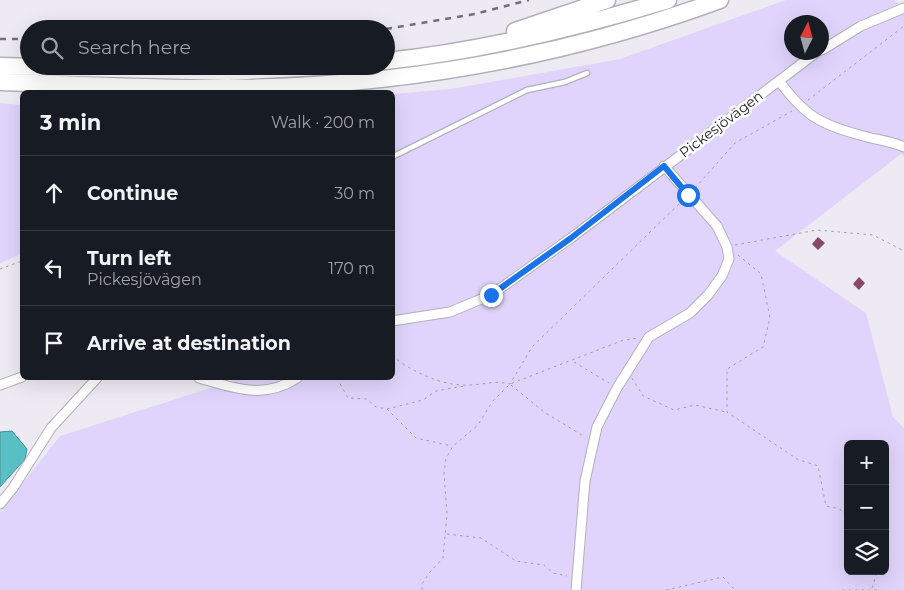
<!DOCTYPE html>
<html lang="en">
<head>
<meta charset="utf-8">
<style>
	:root { --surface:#171b24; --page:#242831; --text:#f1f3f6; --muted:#9ea1a6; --line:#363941 }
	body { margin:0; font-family:Montserrat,sans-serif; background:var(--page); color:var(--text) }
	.controls { position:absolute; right:15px; bottom:15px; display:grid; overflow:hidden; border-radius:8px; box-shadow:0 5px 20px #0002 }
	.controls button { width:45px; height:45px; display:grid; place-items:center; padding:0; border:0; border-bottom:1px solid var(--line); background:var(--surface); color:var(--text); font:25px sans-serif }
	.compass { position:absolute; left:784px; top:15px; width:45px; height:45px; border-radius:50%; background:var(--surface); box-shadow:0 5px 20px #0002; rotate:6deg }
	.stop { position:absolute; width:15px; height:15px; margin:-11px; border:4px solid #1a73e8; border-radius:50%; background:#fff }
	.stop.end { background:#1a73e8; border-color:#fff; box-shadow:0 1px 5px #0008 }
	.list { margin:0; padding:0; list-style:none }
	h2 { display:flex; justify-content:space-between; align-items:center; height:65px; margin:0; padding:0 20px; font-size:21px }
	h2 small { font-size:16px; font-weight:400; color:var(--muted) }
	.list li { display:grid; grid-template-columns:32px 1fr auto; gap:15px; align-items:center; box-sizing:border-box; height:75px; padding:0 20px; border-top:1px solid var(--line) }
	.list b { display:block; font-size:19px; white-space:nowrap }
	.list p { margin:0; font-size:16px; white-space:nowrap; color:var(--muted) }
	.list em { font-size:16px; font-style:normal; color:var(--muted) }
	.icon { flex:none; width:28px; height:28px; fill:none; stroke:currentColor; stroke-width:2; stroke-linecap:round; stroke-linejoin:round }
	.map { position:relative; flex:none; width:904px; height:590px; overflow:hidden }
	.search { position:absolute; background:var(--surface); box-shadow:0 5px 20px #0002; left:20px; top:20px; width:375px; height:55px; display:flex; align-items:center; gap:12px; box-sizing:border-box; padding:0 18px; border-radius:28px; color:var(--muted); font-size:19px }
	.panel { position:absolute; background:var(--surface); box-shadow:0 5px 20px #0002; left:20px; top:90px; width:375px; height:290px; border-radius:8px }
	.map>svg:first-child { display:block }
	.green { fill:#e0d4fc; fill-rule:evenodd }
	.water { fill:#58c0c5; stroke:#489095 }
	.building { fill:#884867 }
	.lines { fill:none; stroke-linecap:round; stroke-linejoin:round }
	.lane-casing { stroke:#b2b0b9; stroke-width:7 }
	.street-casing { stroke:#b2b0b9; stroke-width:11 }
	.highway-casing { stroke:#b2b0b9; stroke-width:19 }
	.path { stroke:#9d9ba2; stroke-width:1; stroke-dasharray:2.5 4; stroke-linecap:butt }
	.lane { stroke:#fff; stroke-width:4.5 }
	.street { stroke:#fff; stroke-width:9 }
	.highway { stroke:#fff; stroke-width:16 }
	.rail { stroke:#727076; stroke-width:2.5; stroke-dasharray:6 6; stroke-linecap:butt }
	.route { stroke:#1a73e8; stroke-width:6 }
	.labels { text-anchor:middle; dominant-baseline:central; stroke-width:5; stroke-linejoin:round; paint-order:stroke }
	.street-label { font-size:14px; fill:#222125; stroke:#fff }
</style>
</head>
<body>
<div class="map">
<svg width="904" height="590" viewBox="0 0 904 590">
	<rect width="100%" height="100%" fill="#edeaf3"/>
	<path class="green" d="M786,0H894L904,6V156L901,154L775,251L866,313L893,417L904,428V590H0V512L60,436L242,378H392L393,94L451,89L620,59ZM792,22H822V52H792ZM848,444H885V571H848Z
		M0,103L22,105V254L0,263Z"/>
	<path class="water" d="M12,431L27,449L25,459L0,487V432Z"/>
	<path class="building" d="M818,237L825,243L818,250L812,244Z
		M859,277L865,283L859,290L853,284Z"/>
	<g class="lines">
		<defs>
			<path id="lane" d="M392,157L527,90L565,82L587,73"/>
			<path id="street" d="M822,50L861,26L904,8
				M779,81C804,114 818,124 860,135C875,140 889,140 904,147
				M392,321L450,312L491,295L571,238L817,52
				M199,378C234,388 264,400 297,378
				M0,385L22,377
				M0,504L13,488L51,428L97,378
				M576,590L585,481L597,427L617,388L649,337L690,313L708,295L722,276L729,259L727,247L717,226L664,166"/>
			<path id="highway" d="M515,31L607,0
				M386,61C482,51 576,28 668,0
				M0,66L228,72L338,66
				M0,82C77,84 154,89 231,88C397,86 564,57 720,0"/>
		</defs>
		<use href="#lane" class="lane-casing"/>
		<use href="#street" class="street-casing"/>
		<use href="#highway" class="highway-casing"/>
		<path class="path" d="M808,100L904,26
			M695,188L735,143L792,111
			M735,245L817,230L873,235L904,251
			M738,255L761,274L770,318L763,347L727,369V412L797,459L818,466L826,506L840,509L848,519
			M0,269L22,261
			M392,356C413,372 441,386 468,385C483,385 495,380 510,384L532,347L683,200
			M574,362L609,383
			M337,378L348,398L367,399L376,407L387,409L416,438L452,446
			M632,378L643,396L674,410L695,405L726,412
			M511,385L544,412L585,437
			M387,409L423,400L436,391L464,386
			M447,534L481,538L516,561L544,565L553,573L567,576
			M872,588L877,571
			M422,590V584L430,572L443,558L447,514L444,474L446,458L453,446L478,425L492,402L510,384L621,341L637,338
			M666,590L723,577L735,590
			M842,590H881"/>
		<use href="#lane" class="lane"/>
		<use href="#street" class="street"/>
		<use href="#highway" class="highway"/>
		<path class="rail" d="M386,29L475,14L529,0
			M0,39H29"/>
	</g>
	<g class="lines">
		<path class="route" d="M491,295L571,238L664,166L688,195"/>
	</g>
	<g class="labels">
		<g class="street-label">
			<text transform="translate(721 124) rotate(-37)">Pickesjövägen</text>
		</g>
	</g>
</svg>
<div class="controls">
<button>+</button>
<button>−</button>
<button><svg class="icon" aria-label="layers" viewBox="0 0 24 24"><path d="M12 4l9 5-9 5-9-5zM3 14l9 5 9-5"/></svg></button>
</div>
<svg class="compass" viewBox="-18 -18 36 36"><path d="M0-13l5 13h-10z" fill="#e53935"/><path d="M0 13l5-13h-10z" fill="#9ea1a6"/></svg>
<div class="stop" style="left:688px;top:195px"></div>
<div class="stop end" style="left:491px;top:295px"></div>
<div class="search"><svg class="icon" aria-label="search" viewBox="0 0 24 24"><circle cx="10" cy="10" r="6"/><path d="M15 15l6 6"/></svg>Search here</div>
<section class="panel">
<h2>3 min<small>Walk · 200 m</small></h2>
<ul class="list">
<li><svg class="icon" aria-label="ahead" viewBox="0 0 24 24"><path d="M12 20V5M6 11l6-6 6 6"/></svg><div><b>Continue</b></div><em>30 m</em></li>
<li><svg class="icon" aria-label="left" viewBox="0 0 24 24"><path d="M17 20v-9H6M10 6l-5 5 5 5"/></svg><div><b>Turn left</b><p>Pickesjövägen</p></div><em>170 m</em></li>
<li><svg class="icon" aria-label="arrive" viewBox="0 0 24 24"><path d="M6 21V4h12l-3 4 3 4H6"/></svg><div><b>Arrive at destination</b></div></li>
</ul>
</section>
</div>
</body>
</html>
